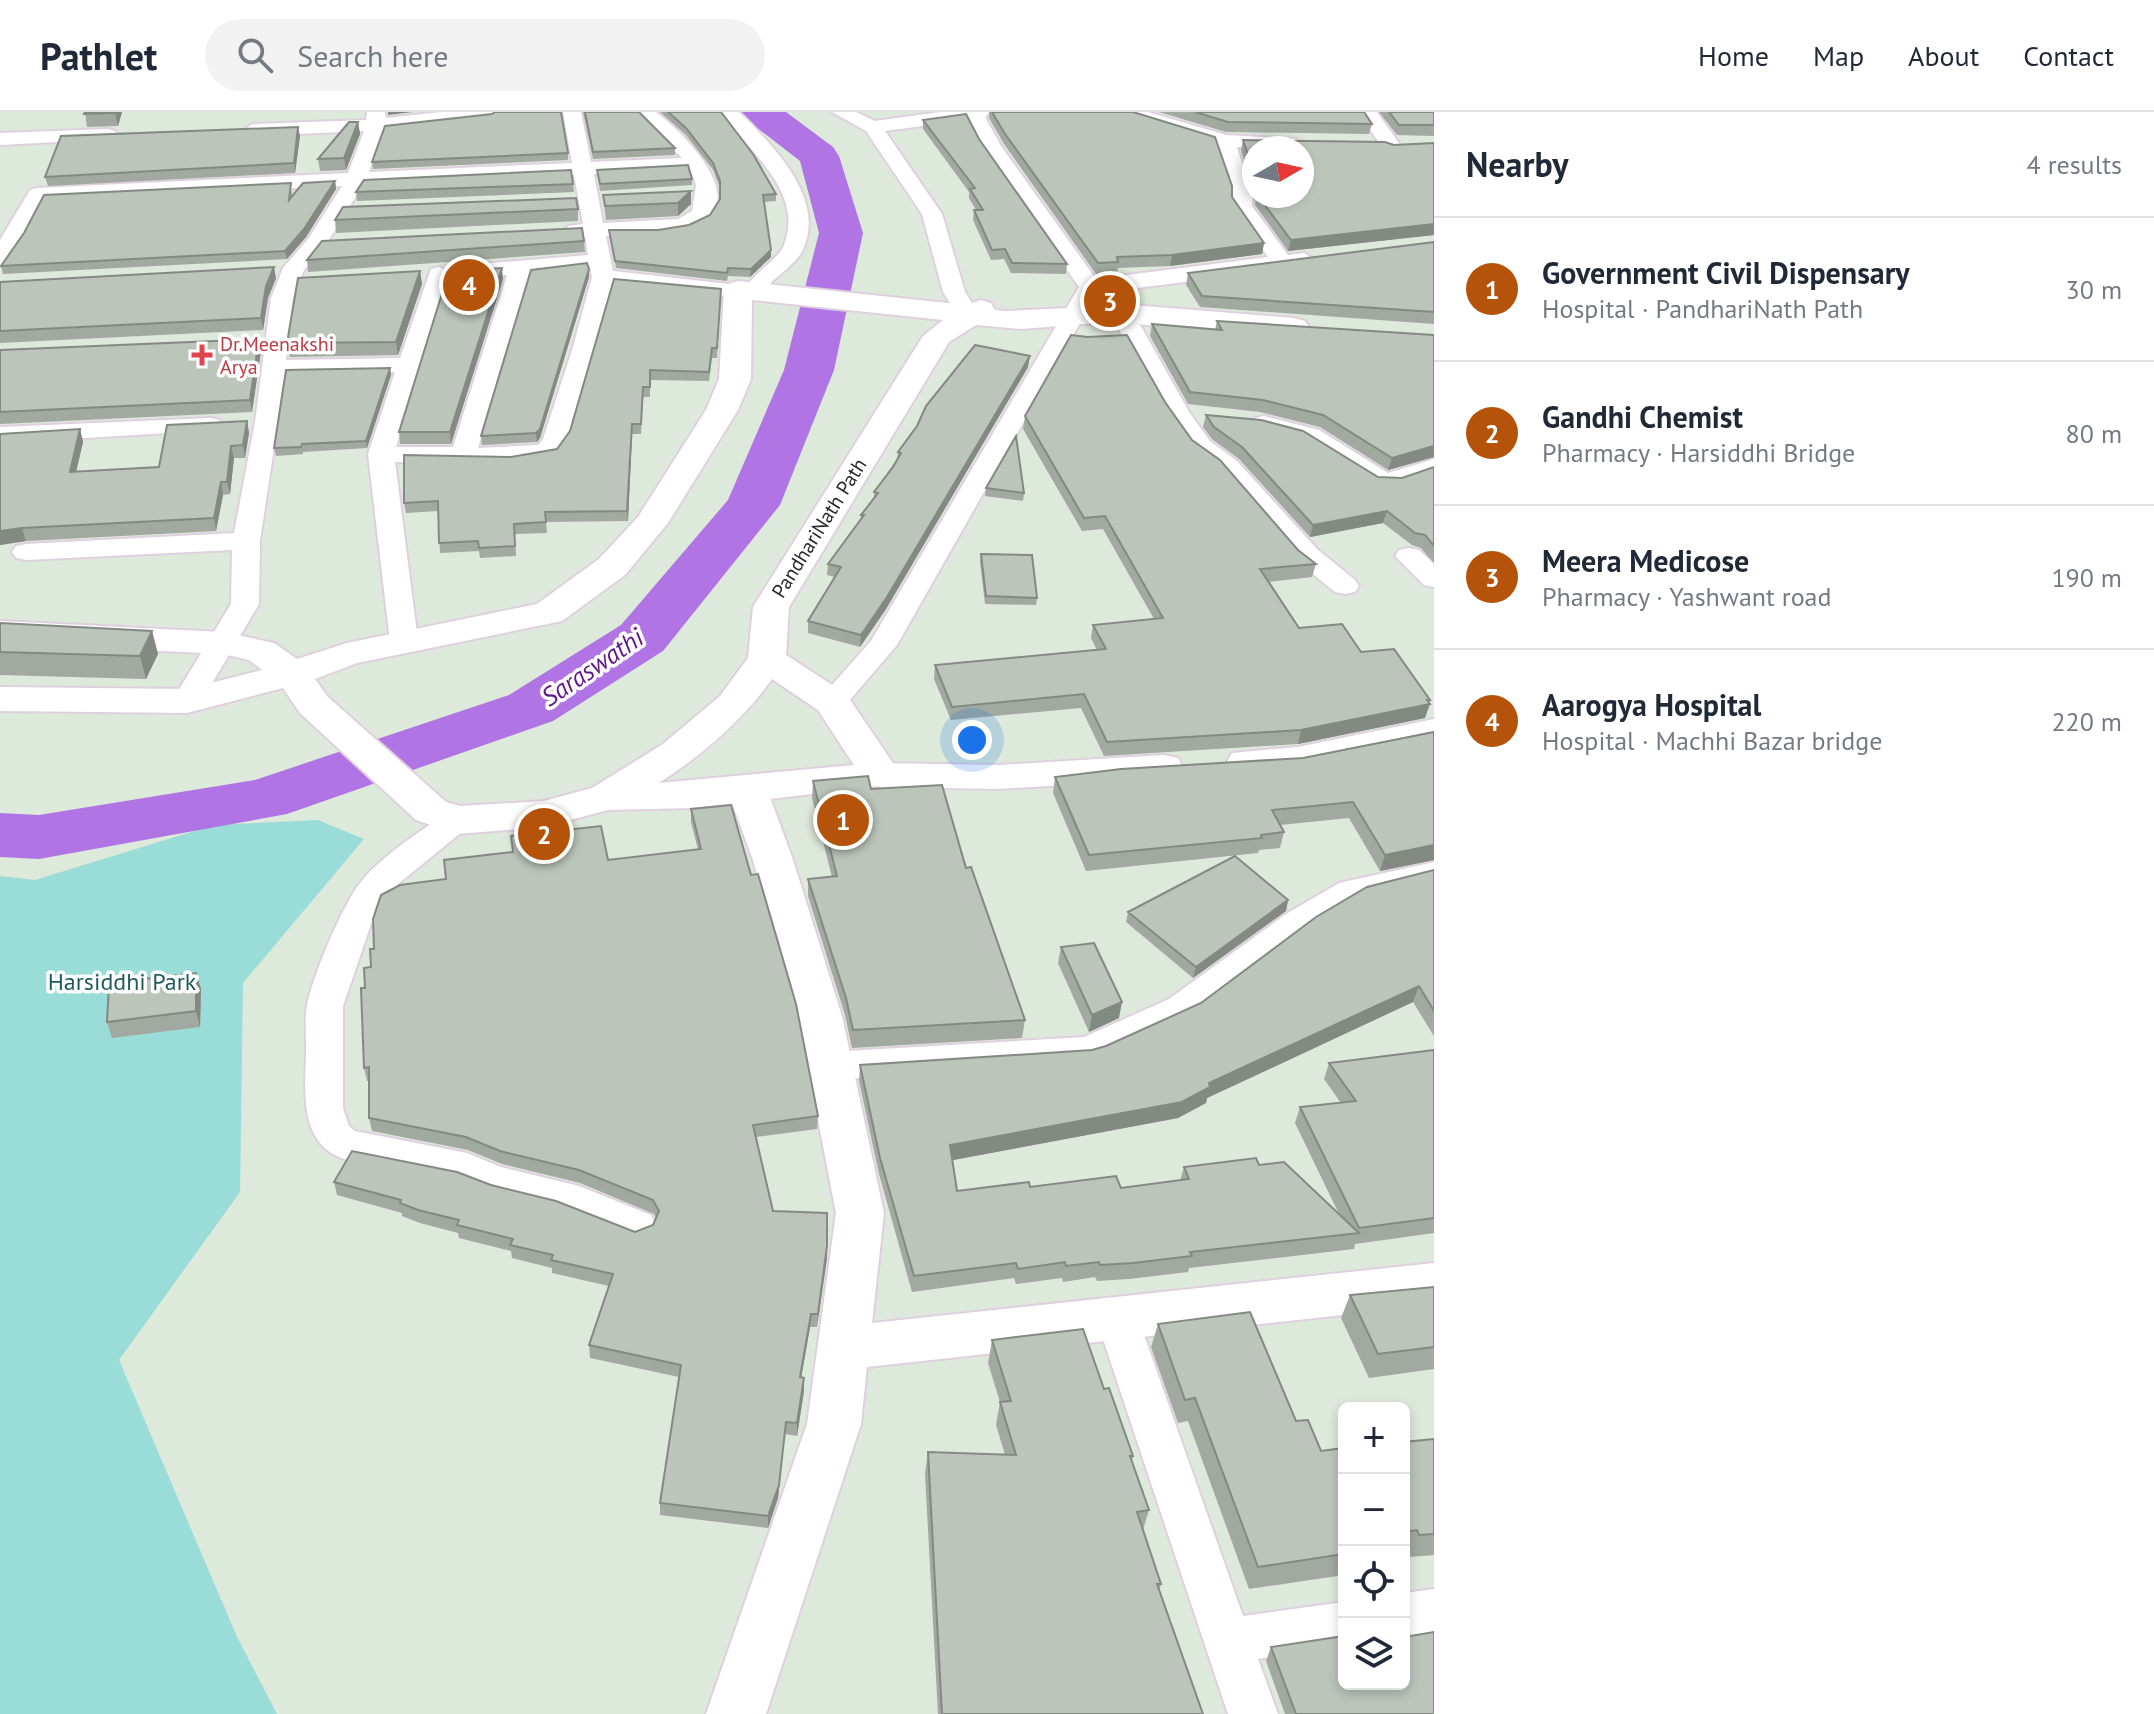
<!DOCTYPE html>
<html lang="en">
<head>
<meta charset="utf-8">
<style>
	:root { --surface:#fff; --page:#f2f2f3; --text:#1f2937; --muted:#747a83; --line:#e0e1e3; --accent:#b45309 }
	body { margin:0; font-family:"PT Sans",sans-serif; background:var(--page); color:var(--text) }
	.controls { position:absolute; right:24px; bottom:24px; display:grid; overflow:hidden; border-radius:12px; box-shadow:0 4px 12px #0003 }
	.controls button { width:72px; height:72px; display:grid; place-items:center; padding:0; border:0; border-bottom:2px solid var(--line); background:var(--surface); color:var(--text); font:40px sans-serif }
	.compass { position:absolute; left:1242px; top:24px; width:72px; height:72px; border-radius:50%; background:var(--surface); box-shadow:0 4px 12px #0003; rotate:81deg }
	.you { position:absolute; left:972px; top:628px; width:28px; height:28px; margin:-20px; border:6px solid #fff; border-radius:50%; background:#1a73e8; box-shadow:0 0 0 12px #1a73e833 }
	.badge { display:grid; place-items:center; width:52px; height:52px; border-radius:50%; background:var(--accent); color:#fff; font-size:26px; font-weight:700 }
	.pin { position:absolute; translate:-50% -50%; border:4px solid #fff; box-shadow:0 2px 8px #0006 }
	.list { margin:0; padding:0; list-style:none }
	h2 { display:flex; justify-content:space-between; align-items:center; height:104px; margin:0; padding:0 32px; font-size:34px }
	h2 small { font-size:26px; font-weight:400; color:var(--muted) }
	.list li { display:grid; grid-template-columns:52px 1fr auto; gap:24px; align-items:center; box-sizing:border-box; height:144px; padding:0 32px; border-top:2px solid var(--line) }
	.list b { display:block; font-size:30px; white-space:nowrap }
	.list p { margin:0; font-size:26px; white-space:nowrap; color:var(--muted) }
	.list em { font-size:26px; font-style:normal; color:var(--muted) }
	.icon { flex:none; width:44px; height:44px; fill:none; stroke:currentColor; stroke-width:2; stroke-linecap:round; stroke-linejoin:round }
	.map { position:relative; flex:none; width:1434px; height:1602px; overflow:hidden }
	header { display:flex; align-items:center; gap:48px; box-sizing:border-box; height:112px; padding:0 40px; background:var(--surface); border-bottom:2px solid var(--line) }
	header strong { font-size:38px }
	nav { display:flex; gap:44px; margin-inline-start:auto; font-size:28px }
	.search { width:560px; height:72px; background:var(--page); display:flex; align-items:center; gap:20px; box-sizing:border-box; padding:0 28px; border-radius:44px; color:var(--muted); font-size:30px }
	main { display:flex }
	aside { flex:1; background:var(--surface) }
	.map>svg:first-child { display:block }
	.green { fill:#9adcd7 }
	.lines { fill:none; stroke-linecap:round; stroke-linejoin:round }
	.river { fill:#b074e4; fill-rule:evenodd }
	.minor-casing { stroke:#e0d0df; stroke-width:4 }
	.tertiary-casing { stroke:#e0d0df; stroke-width:4 }
	.secondary-casing { stroke:#e0d0df; stroke-width:4 }
	.minor { fill:#fff; fill-rule:evenodd }
	.tertiary { fill:#fff; fill-rule:evenodd }
	.secondary { fill:#fff; fill-rule:evenodd }
	.wall { fill:#a1a9a0 }
	.shaded-wall { fill:#838a82 }
	.building { fill:#bbc5ba; stroke:#838a82; stroke-width:2 }
	.health-dot { fill:#e0444e; stroke:#fff; stroke-width:3 }
	.labels { text-anchor:middle; dominant-baseline:central; stroke-width:7; stroke-linejoin:round; paint-order:stroke }
	.far-health-label { font-size:20px; fill:#be3a42; stroke:#fff; text-anchor:start }
	.far-street-label { font-size:20px; fill:#282828; stroke:#fff }
	.park-label { font-size:24px; fill:#1f5a5e; stroke:#fff }
	.water-label { font-size:26px; font-style:italic; fill:#5f178c; stroke:#fff }
</style>
</head>
<body>
<header>
<strong>Pathlet</strong>
<div class="search"><svg class="icon" aria-label="search" viewBox="0 0 24 24"><circle cx="10" cy="10" r="6"/><path d="M15 15l6 6"/></svg>Search here</div>
<nav><a>Home</a><a>Map</a><a>About</a><a>Contact</a></nav>
</header>
<main>
<div class="map">
<svg width="1434" height="1602" viewBox="0 0 1434 1602">
	<rect width="100%" height="100%" fill="#dde9da"/>
	<path class="green" d="M318,708L364,727L243,871L240,1080L119,1248L237,1525L277,1602H0V764L35,768L214,713Z"/>
	<g class="lines">
		<path class="river" d="M741,0H786L833,35L839,44L863,121L834,258L780,393L663,539L553,609L287,702L39,747L0,745V701L39,703L255,668L509,583L621,513L728,388L784,258L819,121L800,49L747,8Z"/>
		<defs>
			<path id="minor" d="M367,0H385L386,6L441,0H501L492,6L384,18L369,60L572,51L563,0H581L591,50L682,46L635,0H656C686,22 759,97 687,118C663,125 631,122 606,124L613,159L747,174C756,159 777,149 784,133C805,78 746,37 719,0H739C771,31 825,85 804,135C798,151 781,160 770,172L778,182L767,189L748,179L738,185L612,173L568,328L555,345L512,352L395,350L418,529L414,535L404,538L394,535L390,529L368,342L395,260L285,262L260,429L259,492L198,595L187,598L176,595L172,589L231,492L232,438L26,448L16,446L12,440L16,434L26,432L234,421L255,310L271,186L283,156L308,127L342,74L44,88L11,147L0,154V128L30,78L37,76L348,61L364,19L253,24L243,18L253,12L366,8ZM690,57L696,73L692,99L678,107L603,111L594,62ZM574,63L583,112L568,114L565,119L568,124L585,125L588,143L458,154L448,159L439,155L431,157L400,246L286,248L293,186L304,158L327,131L363,73ZM590,155L592,165L573,235L543,327L538,333L478,336L530,161ZM507,163L453,335H396L449,164L458,168Z
				M832,0H856L875,9L940,0H990L985,5L1001,34L1096,167L1268,145L1232,94L1233,84L1216,33L1121,4L1119,0H1148L1226,23L1297,27L1300,31L1293,36L1237,35L1253,84L1252,94L1288,143L1304,141L1315,148L1304,155L1097,181L897,533L843,596L832,599L821,596L817,590L871,529L1079,175L981,35L967,8L885,19L942,102L965,180L979,202L976,207H960L943,180L922,102L866,19Z
				M1358,0H1377L1401,34L1398,38H1384Z
				M108,17L115,19L118,23L115,27L0,33V21Z
				M1130,209L1138,211L1142,216L1189,300L1210,329L1237,349L1317,437L1355,468L1359,474L1355,480L1345,482L1335,480L1297,449L1219,359L1192,339L1165,301L1118,216L1122,211Z
				M1264,304L1319,318L1388,361L1434,347V363L1398,375L1375,374L1301,328L1255,316L1252,311L1255,306Z
				M211,306L220,308L223,313L220,318L0,331V315Z
				M1409,436L1419,438L1434,452V475L1424,473L1395,444L1399,438Z
				M457,698L468,701L473,708L468,715L398,772L384,788L371,812L343,894V996L349,1014L355,1019L467,1041L501,1055L579,1074L651,1103L657,1114L651,1125L637,1130L558,1099L493,1083L460,1070L344,1047C299,1032 305,980 306,942C307,927 304,908 307,893C314,861 339,802 357,775C379,745 416,723 446,701Z
				M1434,750V772L1361,788L1310,818L1195,905L1102,947L1089,951L830,968L817,964L812,954L817,944L830,940L1084,925L1169,887L1286,802L1339,771Z
				M1117,1189L1132,1194L1138,1206L1243,1504L1344,1490V1534L1258,1547L1278,1602H1228L1096,1206L1102,1194Z
				M1434,1477V1521L1404,1525V1481Z"/>
			<path id="tertiary" d="M1434,607V631C1380,642 1285,672 1232,659L1227,650L1232,641L1298,635Z
				M1164,643L1178,646L1183,655L1178,664L1164,667L999,677L881,675L867,672L862,663L867,654L881,651L999,653Z
				M747,665L761,668L767,677L793,748L842,904L884,1101L872,1211L1434,1151V1193L867,1255L861,1312L766,1602H706L807,1312L836,1101L798,904L753,748L727,677L733,668Z"/>
			<path id="secondary" d="M738,169L967,193L981,188L991,191L995,198L1005,199L1132,193L1294,206L1305,209L1309,215L1305,221L1294,224L1109,210L1022,217L976,213L949,230L789,495L786,543L846,582L901,663L895,672L694,696L608,698L544,715L457,722L416,708L300,601L283,576L187,601L0,599V575L187,577L262,558L249,548L223,542L0,531V509L223,520L274,531L297,547L347,531L537,492L599,447L638,405L706,298L719,267L724,178L728,172ZM752,188L943,208L923,224L753,495L748,546L720,584L663,632L592,676L544,689L460,694L446,690L328,585L315,567L357,551L562,509L625,463L668,411L738,298L751,267ZM772,567L818,598L854,653L659,671C703,642 741,610 772,567Z"/>
		</defs>
		<use href="#minor" class="minor-casing"/>
		<use href="#tertiary" class="tertiary-casing"/>
		<use href="#secondary" class="secondary-casing"/>
		<use href="#minor" class="minor"/>
		<use href="#tertiary" class="tertiary"/>
		<use href="#secondary" class="secondary"/>
	</g>
	<path class="wall" d="M85,0H122L118,14L87,15Z
		M583,0H639L675,36V43L593,47Z
		M660,0H721L776,82V89L764,90L771,138V145L750,165L728,164L727,169L616,156L609,118H658L689,113L710,103L720,87V76L713,58L686,23Z
		M989,0H1133L1232,85L1264,131L1262,142L1170,154L1118,156L1117,161L1096,162L1004,32L989,6Z
		M1159,0H1364L1372,12L1369,22L1226,20Z
		M1379,0H1434V24L1397,23Z
		M492,2L568,41V48L373,57L372,50Z
		M923,8L979,27L1067,152L1066,162L1011,161L1004,147L991,148L973,108L974,98H976L969,86V80L923,17Z
		M358,10L360,22L346,58L320,59L318,47Z
		M300,24L295,61L48,74L45,65Z
		M1243,28L1394,33L1434,31V123L1288,139L1255,93L1256,84H1302L1254,36V77L1241,38Z
		M597,58L692,67V73L600,79Z
		M335,69L336,77L306,125L287,147L3,162L1,154L292,79V85Z
		M573,72L574,80L357,89L356,80Z
		M691,79V92L678,104L606,108L603,83Z
		M578,97V109L336,121L335,108Z
		M584,129L585,140L308,160L307,148Z
		M1434,130V212L1200,195L1186,173L1188,161Z
		M420,159L422,172L398,243L290,245L287,231Z
		M589,165L540,326L537,330L482,333L481,324Z
		M276,166L268,186L263,218L0,231V170Z
		M503,167L451,332H400L399,320Z
		M721,177L717,246H712L709,269L650,268V285H643L641,322H632L628,409L546,410L547,421L515,422L516,444L480,446L479,439L440,441L438,399L406,401L404,391L511,345L557,337Z
		M1217,209L1434,223V345L1388,358L1320,315L1260,300L1188,292L1150,224L1152,212L1215,218Z
		M259,227L261,239L252,300L0,312V238Z
		M1028,255L886,497L860,535L808,521V509L835,465L827,463L828,452L861,408V403L874,387V380L897,347L898,340Z
		M390,256L391,263L367,336L303,340V342L276,344L274,336Z
		M1165,290L1192,328L1298,438L1316,452L1312,465L1268,470L1299,516L1361,540L1430,588L1425,606L1298,632L1104,644L1081,596L951,608L934,567L935,553L1097,538L1091,526L1093,513L1154,507L1103,417L1082,419L1023,317L1025,304Z
		M1206,303L1378,365L1402,366L1434,355V451L1421,436L1412,433L1383,411L1310,425L1239,347L1212,327L1203,315Z
		M247,309L249,321L245,346H234L230,382L223,383L216,419L26,429L0,433V322L80,317L83,330L76,360L159,355Z
		M986,376L1024,381L1023,389L985,384Z
		M981,442L1037,486L1036,493L985,492L980,450Z
		M0,511L152,519L158,542L146,567L0,563Z
		M1434,619V748L1380,759L1349,706L1280,713L1284,720L1280,736L1259,738L1258,741L1086,759L1053,681L1055,665L1303,646Z
		M813,669L871,677L966,756L1025,908L1022,926L852,936L845,903L808,784V767L832,765L812,686Z
		M691,697L818,1004L817,1017L756,1025L773,1099L827,1134L817,1215H810L801,1266H804V1279L797,1324L785,1322L778,1386L768,1416L660,1403V1391L679,1265L590,1246L589,1233L609,1174L552,1161V1156L512,1146L511,1139L459,1126L458,1121L420,1111L402,1104V1101L337,1083L334,1070L491,1073L635,1120L653,1113L656,1106L654,1102L580,1071L502,1052L468,1038L372,1019L369,1006V969H367L364,956L365,876L374,837L446,767L698,738L691,710Z
		M1434,758V924L1413,890L1207,986L1206,991L1178,1006L953,1048L957,1079L1030,1075L1121,1076L1180,1069L1184,1055L1259,1053L1339,1102L1295,1011L1300,995L1341,991L1324,967L1329,951L1434,938V1121L1355,1132L1354,1137L1189,1156L1188,1160L1129,1167L1097,1169L1095,1165L1063,1170L1062,1166L1016,1172L1014,1166L912,1180L879,1062L859,969L860,953L1092,938L1106,934L1201,891Z
		M1288,788L1286,799L1193,866L1126,810L1128,800Z
		M1061,835L1119,906L1089,920L1058,851Z
		M196,861L201,877L200,915L112,926L107,910Z
		M1434,1175V1257L1369,1266L1341,1206L1350,1183Z
		M1158,1212L1296,1309L1321,1339L1344,1336V1463L1249,1477L1188,1309L1178,1311L1151,1235Z
		M992,1228L1104,1277L1133,1344L1132,1349L1149,1398L1143,1418L1161,1472L1159,1479L1203,1602H938L925,1362L928,1340L1005,1343L996,1313L1000,1290L988,1251Z
		M1434,1327V1443L1409,1445L1406,1440H1404V1330Z
		M1271,1535L1344,1572L1434,1602H1285L1266,1549Z"/>
	<path class="shaded-wall" d="M116,0H122L118,14L115,1Z
		M388,0H413L388,3Z
		M358,10L360,22L346,58L344,46Z
		M298,15L300,24L295,61L294,51Z
		M335,69L336,77L306,125L287,147L285,139Z
		M691,79V92L678,104V91Z
		M1434,112V123L1288,139L1291,128Z
		M1264,131L1262,142L1170,154L1172,143Z
		M771,138V145L750,165L751,157Z
		M274,155L276,166L268,186L263,218L261,206L266,174Z
		M502,156L503,167L451,332L450,320Z
		M589,157V165L540,326L537,330L536,321Z
		M420,159L422,172L398,243L396,230Z
		M259,227L261,239L252,300L250,288Z
		M1030,244L1028,255L886,497L860,535L861,523Z
		M390,256L391,263L367,336L366,329Z
		M247,309L249,321L245,346L243,333Z
		M632,312V322L628,409L627,399Z
		M80,317L83,330L73,373L70,360Z
		M231,334L234,346L230,382L227,370Z
		M1434,334V345L1388,358L1392,346Z
		M221,370L223,383L216,419L214,406Z
		M1387,399L1383,411L1310,425L1313,413Z
		M22,416L26,429L0,433V419Z
		M152,519L158,542L146,567L140,544Z
		M1430,592L1425,606L1298,632L1301,618Z
		M1434,733V748L1380,759L1385,743Z
		M1288,788L1286,799L1193,866L1196,855Z
		M196,861L201,877L200,915L196,899Z
		M1419,874L1413,890L1207,986L1206,991L1178,1006L948,1049L950,1033L1209,971Z
		M1122,890L1119,906L1089,920L1092,903Z
		M827,1134V1147L817,1215L818,1202Z
		M811,1202L810,1215L799,1278L800,1265Z
		M804,1266V1279L797,1324V1311Z
		M786,1310L778,1386L768,1416V1404Z"/>
	<path class="building" d="M85,0H116L115,1L84,2Z
		M495,0H561L568,41L372,50L385,14L492,2Z
		M585,0H639L675,36L593,40Z
		M668,0H721L753,42L776,82L763,83L771,138L751,157L728,156L727,161L615,149L609,118H658L689,113L710,103L720,87V69L713,51L686,16Z
		M992,0H1133L1215,25L1232,74V85L1264,131L1172,143L1117,145L1118,150L1098,151L1005,22Z
		M1195,0H1364L1372,12L1228,10Z
		M1389,0H1434V13H1399Z
		M966,2L979,27L1067,152L1012,151L1005,137L992,138L974,98H983L970,77L975,76L923,8Z
		M349,10H358L344,46L318,47Z
		M298,15L294,51L45,65L61,24Z
		M1243,28L1385,30L1394,33L1434,31V112L1291,128L1258,84H1302V36H1254V61Z
		M688,53L692,67L600,72L597,58Z
		M571,58L573,72L356,80L364,68Z
		M335,69L304,117L285,139L1,154L24,121L44,83L291,71L289,88L303,71Z
		M691,79L678,91L605,94L603,83Z
		M576,86L578,97L335,108L343,95Z
		M582,116L584,129L307,148L322,129Z
		M1434,130V200L1202,184L1188,161Z
		M587,151L589,157L540,317L536,321L481,324L531,158Z
		M274,155L266,174L261,206L0,219V170Z
		M502,156L450,320H399L449,159Z
		M420,159L396,230L287,231L298,166Z
		M614,167L721,177L717,236H712L709,260L650,258V275H643L641,312H632L627,399L545,400L546,410L514,412L515,434L479,436L478,429L439,431L438,389L404,391V343L511,345L557,337L570,319Z
		M1217,209L1434,223V334L1392,346L1323,303L1263,288L1190,280L1152,212L1222,218Z
		M1071,223L1087,225L1127,223L1165,290L1192,328L1220,348L1298,438L1316,452L1260,457L1299,516L1342,512L1361,540L1394,537L1430,588H1427L1430,592L1301,618L1107,630L1084,582L952,595L935,553L1106,537L1093,513L1163,506L1105,404L1084,406L1025,304Z
		M259,227L250,288L0,300V238Z
		M975,233L1030,244L887,485L861,523L808,509L841,455L828,452L864,403H861L878,381L874,380L893,355L901,341L898,340L917,314L926,294Z
		M390,256L366,329L302,332L301,335L274,336L286,258Z
		M1206,303L1261,308L1303,319L1378,365L1402,366L1434,355V434L1425,423L1415,421L1387,399L1313,413L1242,335L1214,315Z
		M247,309L243,333L231,334L227,370H221L214,406L22,416L0,419V322L80,317L70,360L159,355L167,313Z
		M1016,324L1024,381L986,376Z
		M981,442L1032,443L1037,486L986,484Z
		M0,511L152,519L140,544L0,540Z
		M1434,620V733L1385,743L1353,690L1272,698L1284,720L1261,723L1262,726L1089,743L1055,665L1121,657L1303,646Z
		M868,664L871,677L942,673L966,756L971,755L1025,908L853,918L846,886L808,767L837,764L813,669Z
		M731,693L751,763L758,762L796,892L818,1004L753,1013L773,1099L827,1101V1134L818,1202H811L800,1265L804,1266L797,1311L786,1310L779,1373L768,1404L660,1391L681,1253L589,1233L613,1162L551,1148L553,1143L510,1133L513,1127L457,1113L459,1108L418,1098L400,1091L401,1088L334,1070L352,1039L457,1060L491,1073L556,1089L635,1120L653,1113L659,1099L653,1088L579,1058L500,1039L466,1025L369,1006V955L364,956L361,876H365L364,856L371,855L370,837H374L373,807L381,783L400,773L446,767L444,748L513,740L511,724L601,714L608,748L701,737L691,697Z
		M1235,744L1288,788L1196,855L1128,800Z
		M1434,758V899L1419,874L1209,971L1210,975L1182,990L950,1033L957,1079L1029,1070L1030,1075L1116,1064L1121,1076L1189,1067L1184,1055L1256,1046L1259,1053L1284,1050L1359,1121L1190,1140L1192,1144L1133,1151L1100,1153L1099,1150L1066,1154L1065,1150L1018,1157L1016,1151L914,1164L880,1046L860,953L1092,938L1106,934L1201,891L1316,805L1367,775Z
		M1094,831L1122,890L1092,903L1061,835Z
		M196,861V899L107,910L109,871Z
		M1434,938V1106L1359,1116L1300,995L1356,989L1329,951Z
		M1434,1175V1235L1378,1242L1350,1183Z
		M1250,1200L1296,1309L1308,1308L1321,1339L1344,1336V1442L1258,1455L1195,1286L1185,1288L1158,1212Z
		M1083,1217L1104,1277L1109,1276L1133,1344H1130L1149,1398L1137,1400L1161,1472H1157L1203,1602H942L928,1340L1016,1343L1000,1290L1011,1289L992,1228Z
		M1434,1327V1422L1419,1423L1417,1418L1404,1420V1330Z
		M1434,1520V1602H1296L1271,1535L1344,1524V1572H1404V1525Z"/>
	<path class="health-dot" d="M198 231h8v8h8v8h-8v8h-8v-8h-8v-8h8z"/>
	<g class="labels">
		<g class="far-health-label">
			<text x="220" y="232">Dr.Meenakshi<tspan x="220" dy="23">Arya</tspan></text>
		</g>
		<g class="far-street-label">
			<text transform="translate(819 416) rotate(-58)">PandhariNath Path</text>
		</g>
		<g class="park-label">
			<text x="122" y="869">Harsiddhi Park</text>
		</g>
		<g class="water-label">
			<text transform="translate(592 555) rotate(-34)">Saraswathi</text>
		</g>
	</g>
</svg>
<div class="controls">
<button>+</button>
<button>−</button>
<button><svg class="icon" aria-label="locate" viewBox="0 0 24 24"><circle cx="12" cy="12" r="6"/><path d="M12 2v4M12 18v4M2 12h4M18 12h4"/></svg></button>
<button><svg class="icon" aria-label="layers" viewBox="0 0 24 24"><path d="M12 4l9 5-9 5-9-5zM3 14l9 5 9-5"/></svg></button>
</div>
<svg class="compass" viewBox="-18 -18 36 36"><path d="M0-13l5 13h-10z" fill="#e53935"/><path d="M0 13l5-13h-10z" fill="#747a83"/></svg>
<div class="you"></div>
<div class="pin badge" style="left:843px;top:708px">1</div>
<div class="pin badge" style="left:544px;top:722px">2</div>
<div class="pin badge" style="left:1110px;top:189px">3</div>
<div class="pin badge" style="left:469px;top:173px">4</div>
</div>
<aside>
<h2>Nearby<small>4 results</small></h2>
<ul class="list">
<li><span class="badge">1</span><div><b>Government Civil Dispensary</b><p>Hospital · PandhariNath Path</p></div><em>30 m</em></li>
<li><span class="badge">2</span><div><b>Gandhi Chemist</b><p>Pharmacy · Harsiddhi Bridge</p></div><em>80 m</em></li>
<li><span class="badge">3</span><div><b>Meera Medicose</b><p>Pharmacy · Yashwant road</p></div><em>190 m</em></li>
<li><span class="badge">4</span><div><b>Aarogya Hospital</b><p>Hospital · Machhi Bazar bridge</p></div><em>220 m</em></li>
</ul>
</aside>
</main>
</body>
</html>
